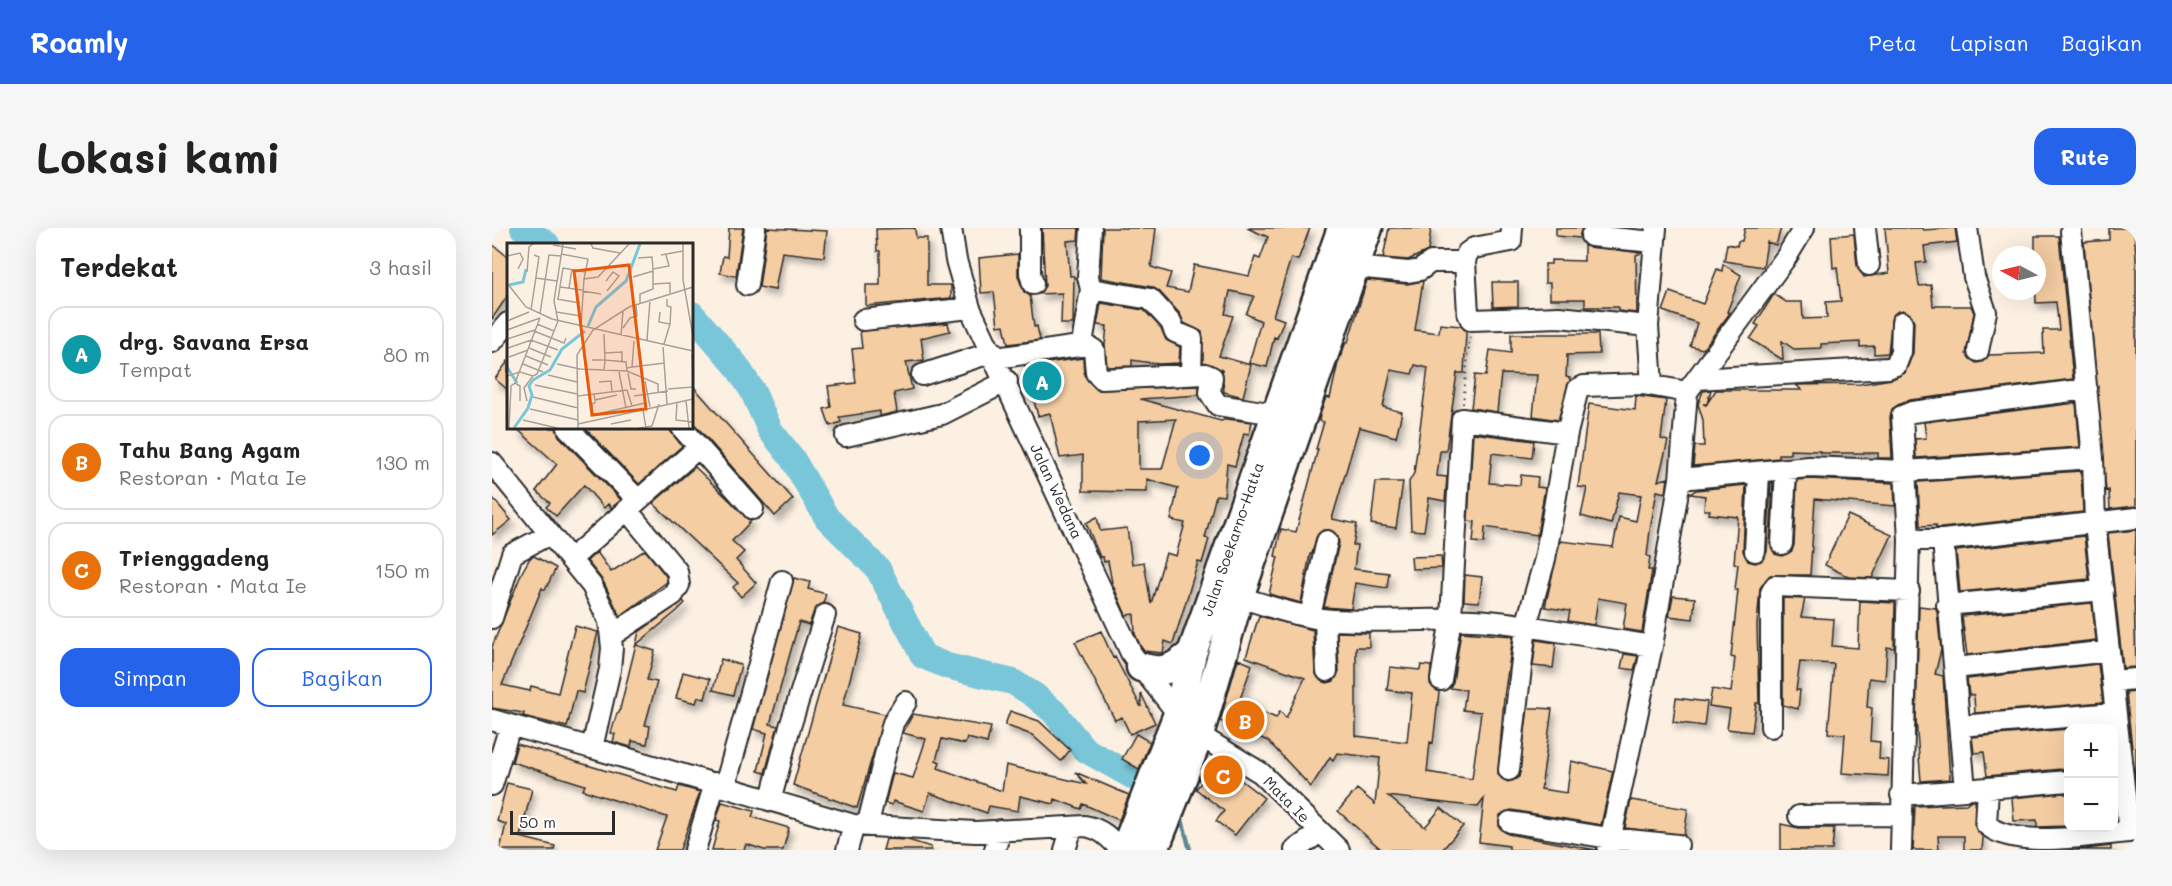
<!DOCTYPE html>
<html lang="id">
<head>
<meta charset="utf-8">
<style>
	:root { --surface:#fff; --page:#f6f6f6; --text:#222; --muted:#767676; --line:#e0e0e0; --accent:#2563eb }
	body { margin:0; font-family:Mali,sans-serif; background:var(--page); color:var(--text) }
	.controls { position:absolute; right:18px; bottom:18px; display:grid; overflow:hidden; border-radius:12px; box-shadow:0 6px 24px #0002 }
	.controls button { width:54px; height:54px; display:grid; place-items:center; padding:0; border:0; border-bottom:2px solid var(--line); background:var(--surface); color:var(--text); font:30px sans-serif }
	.compass { position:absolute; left:1500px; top:18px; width:54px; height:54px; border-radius:50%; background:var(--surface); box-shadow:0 6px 24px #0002; rotate:277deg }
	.scale { position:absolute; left:18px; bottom:15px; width:105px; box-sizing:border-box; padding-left:6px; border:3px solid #2b2b2b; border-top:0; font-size:16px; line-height:21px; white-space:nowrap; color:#2b2b2b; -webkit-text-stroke:4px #fff; paint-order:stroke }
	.you { position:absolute; left:708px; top:228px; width:21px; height:21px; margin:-15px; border:4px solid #fff; border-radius:50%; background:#1a73e8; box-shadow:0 0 0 9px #1a73e833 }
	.badge { display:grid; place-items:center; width:39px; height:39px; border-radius:50%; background:var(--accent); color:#fff; font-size:20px; font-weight:700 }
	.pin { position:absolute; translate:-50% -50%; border:3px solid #fff; box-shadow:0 2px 6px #0006 }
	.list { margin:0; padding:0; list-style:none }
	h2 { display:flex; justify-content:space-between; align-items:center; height:78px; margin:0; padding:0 24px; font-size:26px }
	h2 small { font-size:20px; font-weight:400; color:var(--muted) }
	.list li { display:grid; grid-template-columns:39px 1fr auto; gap:18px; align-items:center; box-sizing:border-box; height:96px; margin:0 12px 12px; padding:0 12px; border:2px solid var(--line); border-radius:18px }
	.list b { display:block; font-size:22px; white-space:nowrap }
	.list p { margin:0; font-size:20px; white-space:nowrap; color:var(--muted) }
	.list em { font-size:20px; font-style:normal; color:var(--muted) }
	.actions { display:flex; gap:12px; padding:18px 24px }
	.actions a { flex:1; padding:14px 0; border:2px solid var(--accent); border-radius:18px; text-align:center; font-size:21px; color:var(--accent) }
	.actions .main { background:var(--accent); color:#fff }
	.map { position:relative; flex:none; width:1644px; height:622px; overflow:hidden; border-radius:18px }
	header { display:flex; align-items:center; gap:36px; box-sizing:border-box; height:84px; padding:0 30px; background:var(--accent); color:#fff }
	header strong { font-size:28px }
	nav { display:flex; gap:33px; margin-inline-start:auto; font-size:21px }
	.intro { display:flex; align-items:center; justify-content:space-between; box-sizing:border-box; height:144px; padding:0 36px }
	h1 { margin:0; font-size:42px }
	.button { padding:15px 27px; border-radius:18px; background:var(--accent); color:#fff; font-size:21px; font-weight:700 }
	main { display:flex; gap:36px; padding:0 36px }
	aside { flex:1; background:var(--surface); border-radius:18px; box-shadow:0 6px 24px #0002 }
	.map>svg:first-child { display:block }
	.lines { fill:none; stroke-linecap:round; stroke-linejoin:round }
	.stream { stroke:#5a8893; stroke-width:4.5 }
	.river { stroke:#7ac6d9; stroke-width:26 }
	.building { fill:#f4cda3; stroke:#2b2b2b; stroke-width:1.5; fill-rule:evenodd; filter:url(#shadow) }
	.minor-casing { stroke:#2b2b2b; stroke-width:24 }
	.highway-casing { stroke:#2b2b2b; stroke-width:33 }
	.path { stroke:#2b2b2b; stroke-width:2; stroke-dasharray:1.5 4.5; stroke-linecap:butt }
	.minor { stroke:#fff; stroke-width:20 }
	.highway { stroke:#fff; stroke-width:28 }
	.labels { text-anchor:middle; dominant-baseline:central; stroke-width:6; stroke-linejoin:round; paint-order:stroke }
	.street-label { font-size:15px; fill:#2b2b2b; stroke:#fff }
	.inset-river { fill:none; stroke:#7ac6d9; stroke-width:3 }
	.inset-road { fill:none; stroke:#a8a199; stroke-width:1.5 }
	.view { fill:#e8590c; fill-opacity:0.15; stroke:#e8590c; stroke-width:3 }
	.inset-edge { fill:none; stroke:#2b2b2b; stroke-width:3 }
</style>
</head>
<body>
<header>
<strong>Roamly</strong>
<nav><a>Peta</a><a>Lapisan</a><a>Bagikan</a></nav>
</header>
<div class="intro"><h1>Lokasi kami</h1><a class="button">Rute</a></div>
<main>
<aside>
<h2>Terdekat<small>3 hasil</small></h2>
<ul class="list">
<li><span class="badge" style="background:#0f9aa8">A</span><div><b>drg. Savana Ersa</b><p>Tempat</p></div><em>80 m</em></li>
<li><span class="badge" style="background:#e8710a">B</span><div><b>Tahu Bang Agam</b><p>Restoran · Mata Ie</p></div><em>130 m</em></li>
<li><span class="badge" style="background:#e8710a">C</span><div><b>Trienggadeng</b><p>Restoran · Mata Ie</p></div><em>150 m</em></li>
</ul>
<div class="actions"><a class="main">Simpan</a><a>Bagikan</a></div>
</aside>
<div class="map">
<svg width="1644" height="622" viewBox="0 0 1644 622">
	<defs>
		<filter id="shadow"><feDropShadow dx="3.5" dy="6" stdDeviation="3" flood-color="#0004"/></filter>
	</defs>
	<rect width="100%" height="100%" fill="#fcf0e3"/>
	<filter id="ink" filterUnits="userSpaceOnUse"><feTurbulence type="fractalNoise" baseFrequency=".0167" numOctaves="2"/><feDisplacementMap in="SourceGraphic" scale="12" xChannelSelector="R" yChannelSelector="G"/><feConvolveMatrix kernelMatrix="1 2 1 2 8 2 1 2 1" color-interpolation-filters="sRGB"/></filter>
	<g filter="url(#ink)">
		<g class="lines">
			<path class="stream" d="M688,584L698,622"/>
			<path class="river" d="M31,0L55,16
				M200,86L244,137L260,162L278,202L300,230L335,290L386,341L431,428L455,438L521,454L542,467L562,484L592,521L668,564"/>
		</g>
		<path class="building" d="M237,0H251L244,48L228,45L231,28L235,29Z
			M275,0L335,3L332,29L290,24L283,62L267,59Z
			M423,0L424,10H435V57H459V70L374,78V57H388V23H385L384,1Z
			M550,0H587L586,12L575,13L578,48H582L581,96H569L570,65L546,66L553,58Z
			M611,0H664L659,39L679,45L674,60L696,64L702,37L757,48L763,29L768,31L776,9L755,0H818L806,32L799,30L781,88L792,92L785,110L782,109L775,139L757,135L769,93L754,86L762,68L738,63L733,86L741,88L727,128L759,137L751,169L732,164L730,142L711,134L710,104L692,95L688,86L667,63L660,59L609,50Z
			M897,0H939L936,23L916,32L891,30Z
			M1064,0H1090L1088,10L1064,8Z
			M1253,0H1289L1284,17L1275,14L1271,39L1232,33L1235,16L1245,18L1246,13H1250Z
			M1393,0H1430L1431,2L1463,0L1465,14L1432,18L1434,34L1424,35L1427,58L1439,57L1441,78H1479L1482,85L1474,126L1484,135L1490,134L1497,127L1552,125L1551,102H1567L1564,74L1544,75L1543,27V8H1567L1581,151L1418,172L1406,177L1400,181L1398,189L1400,230H1386V225H1328V223L1298,222V226H1287V230L1201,238L1203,218H1212L1211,192L1206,176L1211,163L1219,162L1215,176H1211L1214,177L1224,162H1310L1304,157L1368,156L1400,151L1413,145L1421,125L1422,94L1420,88L1411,82L1400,88L1396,125L1382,126V118L1368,119V114L1329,116V120L1302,121L1290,113L1291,132L1258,111L1267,98L1263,96L1282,66L1294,74H1310L1311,91L1335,90L1334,74L1349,73L1345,39L1341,40L1339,8L1362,6L1365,38L1372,49L1397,45Z
			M1617,0H1642L1644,30V278L1618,281L1617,262L1614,263L1592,14L1617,12Z
			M0,16L16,29V67L0,91Z
			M1092,18L1150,25L1144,27L1145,85L1126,83V79H1093V71H1058V55H1053V36H1059V32L1092,33Z
			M526,26V48L532,64L538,68L542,99L545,98L548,112L516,116L512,97L506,98L502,64L489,65L487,30Z
			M1231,36L1249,47L1235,84L1238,85L1211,121L1198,118L1205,95L1171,83L1178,64L1211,76L1225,41L1230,43Z
			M875,52L915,56L931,53L923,102L947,105L948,96L969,98L974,103L972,145H965L954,223H948L945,248L955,249L953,273L937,270L932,303L919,302L917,254L922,245L936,140L923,137L920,146L899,142L891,179L910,184L904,209L867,199L840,291L865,296L861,317H865L862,341L897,345L895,360L863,355L859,381L832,379L847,315L846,309L838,302H831L824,310L820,326H818L809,375L777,366L786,329L783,328L789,301L804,304L826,221H824L832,194L827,193L828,187L834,169L838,170L846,135L854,114H856Z
			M1000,54H1026V78L1001,79Z
			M609,75L652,82L669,100L674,112L688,119L687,135L667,136L640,132V138L615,139L613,117L615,98L605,97Z
			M456,95L458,103L429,110L432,132L414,134L420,161L402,165L405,184L388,188V183L347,189L349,194L338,198L332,181L339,179L336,158L364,155L360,121L370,120L368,103Z
			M1019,106H1106L1107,126L1075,127L1074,149L1078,150V152L1066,192L1041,188L1045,147L1009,146L1005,184L979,180L983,147L994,148L998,122L1019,125Z
			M591,130L592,147L605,162L707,158V167L648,171L729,193L735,191L760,194L757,206L752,205L743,238L735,236L732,268L724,267L713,310L717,311L710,335L706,334L681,416L673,413L671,425L652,423L649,419L643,406L642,386L634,387L620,355L616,333L612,334L611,329H608L594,295L605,289L608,303L635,300L640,336L652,334L659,376L674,325L684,328L693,295L679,292L686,260L655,251V264L591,263V227L568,230L558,185L546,188L533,138ZM684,191L670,241H647V193Z
			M16,133V162L3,151Z
			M200,157L301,271L283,288L200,193Z
			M1144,168L1174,172L1169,211L1176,213L1166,253L1176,250L1174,265L1165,263L1158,302L1155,328L1158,329L1156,342H1160L1150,404L1131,401L1135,375L1106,370L1102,397L1076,393L1078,383L1053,379L1068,313L1121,319L1127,289L1144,293L1149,267L1127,264L1119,296L1089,288L1095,260L1086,259L1097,176L1143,182Z
			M1584,175L1588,219L1424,230L1423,211L1434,210L1432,194Z
			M24,200H64L67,208L129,272L119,280L116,276L112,280L92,257L64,288L54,279L58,275L44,263L65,236Z
			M93,200H176L190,218L147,256Z
			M981,205L1042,213L1040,230L1000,225L997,255L1028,257L1029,247L1046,249L1045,259L1053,260L1045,307L993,299L992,315L981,314L983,294L976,293Z
			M203,239L259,293L240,313L252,324L244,332L264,355L249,369L241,359L246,355L161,275Z
			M1589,243L1591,284L1450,300H1444V297L1428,298L1426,254Z
			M1317,251L1402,255L1403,278L1323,271L1318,347H1278L1268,360L1265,397L1267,475H1264L1260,504L1235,501L1238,481L1217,478L1220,461L1239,464L1243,430L1239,429L1246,362H1243L1246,336L1242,335L1246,289L1217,286L1218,282H1212L1213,268L1198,266L1204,262L1254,257L1251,323L1256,333L1263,335L1269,333L1275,324L1279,255L1281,254L1278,316L1283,326L1290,328L1300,323L1302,317L1305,252Z
			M884,254H911L904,300L879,296Z
			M0,269L19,292L0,307Z
			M1356,287L1400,307L1380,350L1357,349L1333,337Z
			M1644,302L1642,369L1644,439L1631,440L1616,305Z
			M1592,308L1597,351L1468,364L1464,323Z
			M153,322L174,348L175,354L128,388L111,353L95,333L105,324L119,344Z
			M42,328L64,340L53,362L50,360L10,457L38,463L39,458L66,465L83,398L106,404L91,465L84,463L75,499L31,488L32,485L0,480V419L30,344L38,330Z
			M949,328L950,340L920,341L919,329Z
			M973,347L990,349L987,374L972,373Z
			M302,350L318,354L316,361L334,366L331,375L322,383L317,397L307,394L278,496L286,498L273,545L266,543L275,505L261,501Z
			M1181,368L1203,370L1201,391L1177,388Z
			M1291,370L1313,371L1309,389L1342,391L1340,418L1366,420L1368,373L1403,375L1402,420L1395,419L1393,452L1377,450L1375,479L1380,480L1378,513L1388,514L1387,531L1397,532L1396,548L1350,545L1353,506L1336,505L1342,436L1308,434L1304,462H1308L1306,481L1291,477Z
			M191,373L193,375L185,383L144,417L163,423L155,452L165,454L153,497L158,498L155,516L140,513L139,519L121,514L123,506L119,505L125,485H127L147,404Z
			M1600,375L1604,412L1475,427L1470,388Z
			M1427,378L1444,380L1445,384L1449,422L1443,446L1451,448L1458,551L1429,553L1424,492Z
			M767,388L821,402L823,444L829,453L835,455L842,453L847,443L845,404L877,405V419H864V508L915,514L920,465L895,462L898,439L928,442L929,437L939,438L938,456L947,464L941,515L938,514L935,544L980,551L989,484L971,482L974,462L957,460L961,454L969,404L1021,408L1012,469L1006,547L1016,554L1027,549L1036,480H1046L1060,481L1049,561L1075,565L1079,533L1121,543L1109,597L1019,582L1008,587L1007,599L1016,606L1104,622H1017V618L987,614L992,571L986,579L896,568L933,599L949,580L971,598L950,622H890L846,583L865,561L883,576L888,530L845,525L841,532L838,529L819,559L776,513L728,493L746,431L760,437L747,474L784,490L788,483L794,490L813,450L754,429Z
			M346,399L370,406L351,477L393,486L365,580L301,557Z
			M609,403L621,430L623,429L649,479V465L663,495L638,506L630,489L623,492L583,414Z
			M1044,412L1064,415L1061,440L1041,438Z
			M1132,426L1146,428L1142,442L1129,440Z
			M229,431L249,437L241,467L221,462Z
			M1606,436L1611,474L1483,485L1482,467H1477L1475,451Z
			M191,444L218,451L213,471L206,469L204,475L184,470Z
			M1644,463V558L1634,464Z
			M1184,470L1215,474L1212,498L1181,494Z
			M518,483L547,493L578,522L569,533L540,507L513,497Z
			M421,486L499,499L495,515L475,510L473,516L450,511L444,532L448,534L446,540L510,563L514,537L594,556L583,544L637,567L627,592L591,576L589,581L563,571L562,576L528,568L526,583L497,578L495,585L438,565L432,583L401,573L400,577L393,575L401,545L421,550L434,511L411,505Z
			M1576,501V539L1570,541L1495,548L1492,524L1482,525L1480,509Z
			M644,506L658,514L647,541L630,531Z
			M25,516L185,564L187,558L208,564L188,622H163L175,589L91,562L93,557L20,534Z
			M725,534L772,570L743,607L724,593L732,583L704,561Z
			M15,555L40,561L28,609L63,618L62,622H8L14,596L5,593Z
			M1571,565L1576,567V598L1545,599V592L1522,593L1520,570Z
			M1139,572L1196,581L1192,607L1133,600Z
			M1479,572L1483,573L1482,596L1491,610L1490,622H1472V608H1446L1447,622H1421L1423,578L1474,576Z
			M230,574L262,583L260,589L297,600L291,622H272L254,616L252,622H220L228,593L224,592Z
			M1289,596L1307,600H1342L1340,622H1289Z
			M394,611L416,612L439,619V622H391Z
			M1619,618V622H1577H1584Z"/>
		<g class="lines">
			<defs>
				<path id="minor" d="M459,0L464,32L478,80L639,425L649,439L686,486L707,507L769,545L847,622
					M538,0V45L541,56
					M599,0L596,49L599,61L658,71L679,94L683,104L700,111L699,145
					M1373,0L1377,37
					M1475,0L1482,49L1494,84L1486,123
					M1099,8L1162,14
					M973,34L975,25L982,20L1019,13L1020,0
					M862,39L916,44L928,42L939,34H973L976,85L979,92L1067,89L1156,98L1160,157
					M255,57L263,0
					M371,92L478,80
					M1156,98L1164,0
					M0,114L16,95
					M590,116L599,61
					M504,130L594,117L602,122L604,145L610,151L713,146L720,149L718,165L726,177L784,186
					M430,147L501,124
					M1205,151L1396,140L1404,137L1409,124L1410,94
					M76,200L146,272
					M190,200L261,281
					M354,208L450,186L515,153
					M0,235L100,358L117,393L120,420L118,441L100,520L362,597L483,604L593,598C610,601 618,610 629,622
					M1188,251L1317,239L1414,243L1601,230
					M1417,312H1451L1644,290
					M1290,316L1294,242
					M1263,323L1267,245
					M79,331L207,219
					M747,369C777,378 809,390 841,392C905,396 970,385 1034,398L1017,542
					M1455,377L1611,362
					M818,388L835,313
					M0,390L20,326L58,306
					M833,392L835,443
					M119,408L181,367L187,357L185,343L135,282
					M1160,418L1034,398L1053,331L1075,205L1086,161L1092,158L1151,156L1195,164
					M1463,440L1617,423
					M949,452L959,390L970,191L1075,205
					M1620,453L1644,451
					M0,492L100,520
					M1468,498L1623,485
					M1279,499V365L1283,358L1417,363
					M0,557L18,498
					M233,558L290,353
					M1484,561L1576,553
					M1496,561L1494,596C1521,622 1600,607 1637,604L1603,296L1601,230L1579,3
					M1409,567L1473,562L1451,312
					M279,570L297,502L333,387
					M1307,588L1409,587
					M1018,594L1117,610L1186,617
					M376,595L401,495L414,474
					M203,622L223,555
					M355,622L362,597
					M503,622L508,602
					M573,622L580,599
					M803,622L828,604
					M1116,622L1160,418L1188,251L1195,164L1295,28L1312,0
					M1409,622L1417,312L1410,188L1420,184L1595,161"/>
				<path id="highway" d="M649,439C671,447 683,440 700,425
					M633,622L686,486L700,425L850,0
					M662,622L707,507L747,369L876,0"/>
			</defs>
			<use href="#minor" class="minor-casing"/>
			<use href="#highway" class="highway-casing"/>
			<path class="path" d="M971,176L978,107"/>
			<use href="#minor" class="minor"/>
			<use href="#highway" class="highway"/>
		</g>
	</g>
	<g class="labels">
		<g class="street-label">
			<text transform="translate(565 263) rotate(65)">Jalan Wedana</text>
			<text transform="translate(740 311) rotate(-71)">Jalan Soekarno-Hatta</text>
			<text transform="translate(795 571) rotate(45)">Mata Ie</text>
		</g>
	</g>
	<g transform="translate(15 15)">
		<rect width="186" height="186" fill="#fcf0e3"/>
		<path class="inset-river" d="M2,42L16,39L19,26M0,53V74M81,83L89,64L119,38L133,1M0,124L10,140M7,185L21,165L25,152L22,143L26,137L43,127L55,106L78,88"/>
		<path class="inset-road" d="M84,1L86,5L113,10M176,1V37L186,93M46,2L69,6M54,11L81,16L77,36M154,12L176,8M0,13L13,10L16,16L11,26M131,15L145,14L146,26V46L133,51V60M56,25L78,29M146,26L162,23L159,12M20,29L22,4L26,1M126,34L146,28M29,35L50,38M99,38L106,29L112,33L100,48M0,40L19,64L45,76L186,108M146,41L163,40V50M53,44L75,47M62,45L65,26M75,48L94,51M50,56L73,60M51,56L56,25M160,56V63L164,64L163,81M24,67L32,14L27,12M49,69L74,73M153,69L152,79L163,81L157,101M33,71L42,12L54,13M0,78L22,69M30,81L47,88M74,83L77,36L91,34L122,1M116,85L123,75L130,73L129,61M0,87L33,75M27,88L57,100L59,95M114,92L116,68M0,96L28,87M140,97L143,57M156,104L160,161M1,105L24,97L51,107M22,105L44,114M98,110L115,109V118M185,111L186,137M19,113L41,122M2,114L21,107M85,117H98L97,91M16,121L36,129M50,121L73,126L120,128L151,141V149M125,124L158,120M120,125L125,124L127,98M97,128L98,117L119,119L120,128M112,129L119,165M121,130L124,146H129M41,132L70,139M0,133L13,129L26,133L30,131L51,78L47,58L56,1M138,138L143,164M92,139L104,138L105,150M8,140L13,143V158M28,142L70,151M161,146L186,144M87,151L88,157L110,152M71,153L120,147L125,163M127,153L161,148M26,154L71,165M20,158L17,145L26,133M179,158L182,185M89,159L85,161L86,172L138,160M170,159L169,177L186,179M23,166L71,177M136,167L139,185M16,177L50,185M71,181L186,156M104,181L124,177M2,185L4,143L8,140L33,75M71,185L70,112L86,87L122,64L186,44M132,185L145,183L152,161"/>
		<path class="view" d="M122,22L139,166L85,172L67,28Z"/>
		<rect width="186" height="186" class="inset-edge"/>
	</g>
</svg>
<div class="controls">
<button>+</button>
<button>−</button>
</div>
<svg class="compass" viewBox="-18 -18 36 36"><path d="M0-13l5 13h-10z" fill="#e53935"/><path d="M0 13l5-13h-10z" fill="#767676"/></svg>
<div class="scale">50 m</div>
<div class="you"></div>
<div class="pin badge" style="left:550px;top:153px;background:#0f9aa8">A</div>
<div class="pin badge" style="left:753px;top:492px;background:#e8710a">B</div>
<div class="pin badge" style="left:731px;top:547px;background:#e8710a">C</div>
</div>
</main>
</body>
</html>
